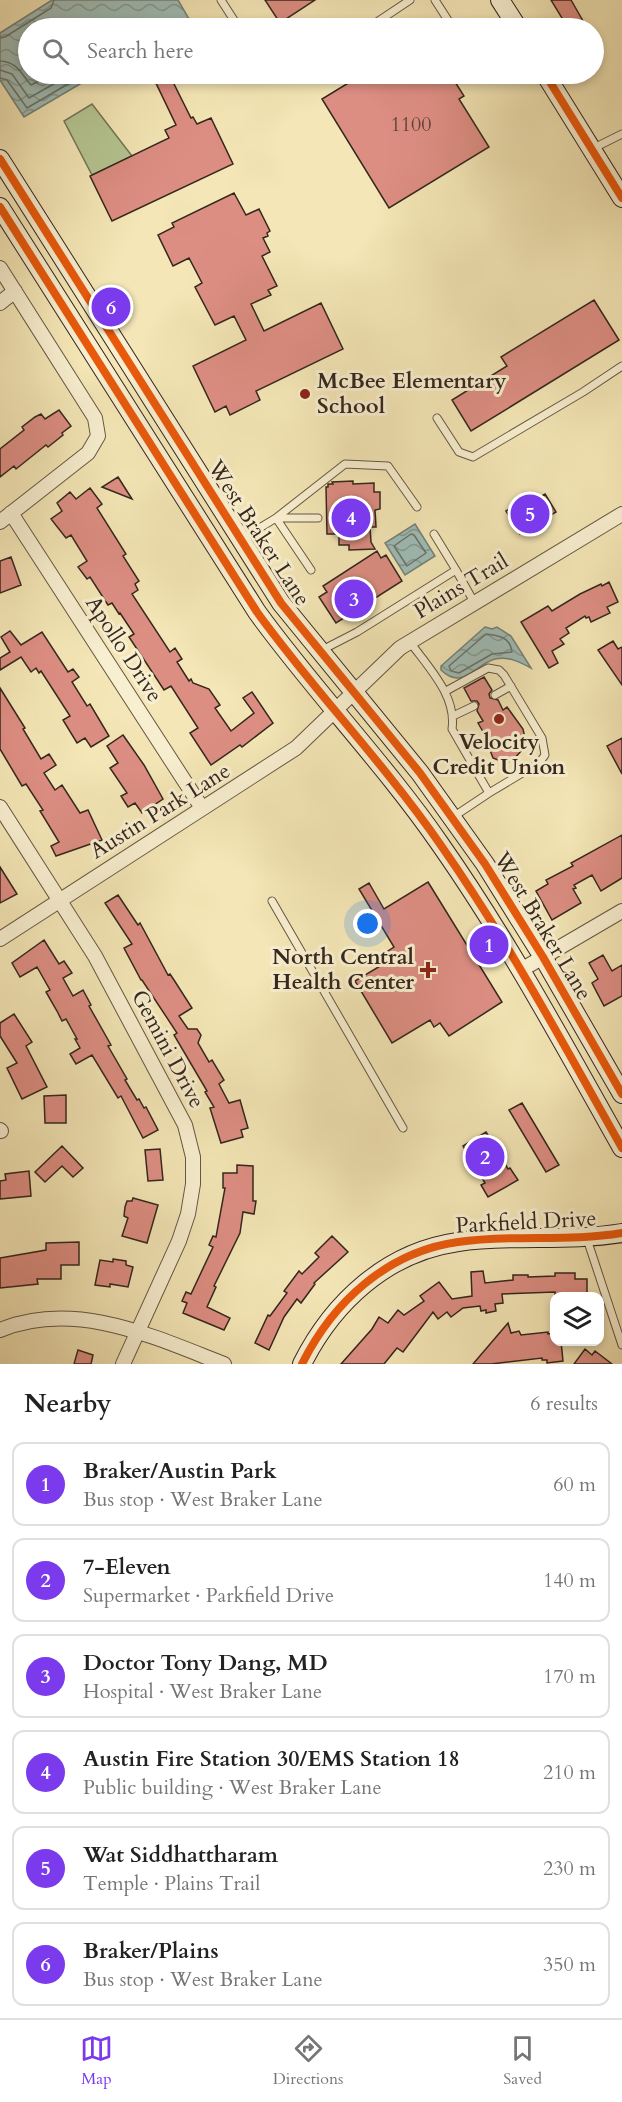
<!DOCTYPE html>
<html lang="en">
<head>
<meta charset="utf-8">
<style>
	:root { --surface:#fff; --page:#f2f2f2; --text:#222; --muted:#767676; --line:#e0e0e0; --accent:#7c3aed }
	body { margin:0; font-family:Cardo,serif; background:var(--page); color:var(--text) }
	.controls { position:absolute; right:18px; bottom:18px; display:grid; overflow:hidden; border-radius:12px; box-shadow:0 3px 9px #0003 }
	.controls button { width:54px; height:54px; display:grid; place-items:center; padding:0; border:0; border-bottom:2px solid var(--line); background:var(--surface); color:var(--text); font:30px sans-serif }
	.you { position:absolute; left:368px; top:924px; width:21px; height:21px; margin:-15px; border:4px solid #fff; border-radius:50%; background:#1a73e8; box-shadow:0 0 0 9px #1a73e833 }
	.badge { display:grid; place-items:center; width:39px; height:39px; border-radius:50%; background:var(--accent); color:#fff; font-size:20px; font-weight:700 }
	.pin { position:absolute; translate:-50% -50%; border:3px solid #fff; box-shadow:0 2px 6px #0006 }
	.list { margin:0; padding:0; list-style:none }
	h2 { display:flex; justify-content:space-between; align-items:center; height:78px; margin:0; padding:0 24px; font-size:26px }
	h2 small { font-size:20px; font-weight:400; color:var(--muted) }
	.list li { display:grid; grid-template-columns:39px 1fr auto; gap:18px; align-items:center; box-sizing:border-box; height:84px; margin:0 12px 12px; padding:0 12px; border:2px solid var(--line); border-radius:12px }
	.list b { display:block; font-size:22px; white-space:nowrap }
	.list p { margin:0; font-size:20px; white-space:nowrap; color:var(--muted) }
	.list em { font-size:20px; font-style:normal; color:var(--muted) }
	.icon { flex:none; width:33px; height:33px; fill:none; stroke:currentColor; stroke-width:2; stroke-linecap:round; stroke-linejoin:round }
	.map { position:relative; flex:none; width:622px; height:1364px; overflow:hidden }
	.search { position:absolute; background:var(--surface); box-shadow:0 3px 9px #0003; left:18px; right:18px; top:18px; height:66px; display:flex; align-items:center; gap:15px; box-sizing:border-box; padding:0 21px; border-radius:33px; color:var(--muted); font-size:22px }
	.sheet { height:654px; background:var(--surface) }
	nav { display:flex; justify-content:space-around; align-items:center; box-sizing:border-box; height:84px; border-top:2px solid var(--line); background:var(--surface); font-size:16px; color:var(--muted) }
	nav a { display:grid; justify-items:center; gap:3px }
	nav .on { color:var(--accent) }
	.map>svg:first-child { display:block }
	.park { fill:#b5c693; stroke:#747658; stroke-width:1.5 }
	.water { fill:url(#water-waves); stroke:#748179; stroke-width:1.5 }
	.lines { fill:none; stroke-linecap:round; stroke-linejoin:round }
	.shore { stroke:#6a726a; stroke-width:1.5 }
	.building { fill:#dd8e83; stroke:#34271d; stroke-width:1.5 }
	.lane-casing { stroke:#645743; stroke-width:9 }
	.street-casing { stroke:#645743; stroke-width:16 }
	.secondary-casing { stroke:#34271d; stroke-width:20 }
	.lane { stroke:#f8efd0; stroke-width:7 }
	.street { stroke:#f8efd0; stroke-width:14 }
	.secondary { stroke:#f8efd0; stroke-width:18 }
	.cycleway-casing { stroke:#f8efd0; stroke-width:11 }
	.cycleway { stroke:#e8590c; stroke-width:8 }
	.poi-dot { fill:#8f2418; stroke:#f8efd0; stroke-width:2 }
	.labels { text-anchor:middle; dominant-baseline:central; stroke-width:6; stroke-linejoin:round; paint-order:stroke }
	.number-label { font-size:20px; fill:#5e4136 }
	.poi-label { font-size:22px; font-weight:bold; fill:#34271d; stroke:#f8efd0; text-anchor:start }
	.street-label { font-size:22px; fill:#34271d; stroke:#f8efd0 }
</style>
</head>
<body>
<div class="map">
<svg width="622" height="1364" viewBox="0 0 622 1364">
	<defs>
		<pattern id="water-waves" width="16" height="10" patternUnits="userSpaceOnUse" patternTransform="scale(1.5)"><rect width="16" height="10" fill="#9fbdb7"/><path d="M0 5q4-4 8 0t8 0" fill="none" stroke="#829a94"/></pattern>
	</defs>
	<rect width="100%" height="100%" fill="#f4e6b6"/>
	<filter id="stains"><feTurbulence type="fractalNoise" baseFrequency=".00333" numOctaves="4"/><feColorMatrix values="0 0 0 0 .2 0 0 0 0 .09 0 0 0 0 .02 0 0 0 .5 -.17"/></filter>
	<radialGradient id="worn" r=".72"><stop offset=".6" stop-color="#630" stop-opacity="0"/><stop offset="1" stop-color="#630" stop-opacity=".3"/></radialGradient>
	<path class="park" d="M92,104L132,156L92,175L64,121Z"/>
	<path class="water" d="M52,0H178L189,19L173,28H28V74H97L24,117L0,80V33Z
		M415,524L435,556L405,575L385,543Z
		M485,627L492,629L497,627L511,636L531,668C520,662 508,656 495,659C474,665 463,691 441,670V666Z"/>
	<g class="lines">
		<path class="shore" d="M0,38L5,37L51,8L54,0
			M0,61C18,62 21,74 31,85L53,74
			M0,70L12,74L29,98L71,74
			M0,78L7,80L27,108L85,74
			M411,534L414,535L426,553L407,566L394,546Z
			M486,634C498,636 510,636 512,652L492,654L459,673L451,671L449,666Z"/>
	</g>
	<path class="building" d="M265,0H315L280,23Z
		M551,0H571L587,28H568Z
		M165,74H169L191,118L193,117L197,124L211,118L233,164L112,221L90,176L169,138L165,130L176,125L154,79Z
		M363,74H450L464,96L459,99L489,147L389,208L322,99Z
		M234,193L246,215L259,209L270,231L267,233L268,236L263,238L270,252L262,256L277,286L268,290L271,295L251,304L264,331L321,303L343,349L256,391L260,400L230,415L226,406L215,412L193,366L246,340L234,316L215,325L195,287L202,283L189,258L173,266L158,235L174,227L172,223Z
		M594,300L619,340L471,431L452,400L507,366L501,357Z
		M59,410L71,426L62,433L63,435L48,447L46,445L16,469L14,466L0,477V449L24,430L22,427L35,417L41,414L45,419Z
		M118,477L132,499L102,487Z
		M353,481V484L374,483V492H380V509L375,510L376,527H370L371,542L375,549L349,550V545H339V534H327L326,487H328V484H333L332,482Z
		M90,488L102,504L97,508L126,554L123,556L139,581L135,584L138,590L132,594L170,652L175,648L182,659L177,662L189,681L191,679L193,683L209,689L220,705L215,708L231,731L254,713L243,698L252,692L273,723L242,747L240,745L211,765L190,733L198,728L171,686L164,690L129,637L134,634L120,613L119,614L112,603L108,605L90,577L87,579L78,567L87,561L71,535L66,538L51,519L62,511L57,503L70,492L76,499Z
		M545,494L556,512L520,534L506,511L517,504L520,509Z
		M377,551L381,558L386,555L402,581L336,623L319,597L327,592L323,586Z
		M11,557L21,585L0,593V561Z
		M609,582L618,602L607,607L610,613L591,622L589,617L586,618L585,616L566,628L569,633L560,639L564,644L552,651L558,663L549,668L521,622L548,606L552,611L580,594L601,584L602,586Z
		M10,631L21,645L42,632L68,672L73,669L79,677L72,682L87,706L90,704L109,736L91,747L85,738L77,743L63,720L70,716L41,671L39,673L36,668L31,672L21,657L0,670V658L10,652L1,637Z
		M613,641L618,649L622,647V685L598,650Z
		M484,677L492,690L489,694L490,698L498,700L503,710L507,707L523,729L525,738L523,749L512,761L503,762L493,758L490,750V744L478,723L483,721L477,711L479,704L477,701H471L464,688Z
		M0,688L25,728L23,729L41,759L49,754L56,765L44,773L55,790L62,785L80,813L88,810L102,840L56,856L51,846L59,842L40,811L43,810L26,784L22,786L0,749Z
		M123,735L144,765L163,799L142,813L135,803L128,807L121,796L127,793L110,768L118,763L107,746Z
		M622,738V774L607,746Z
		M622,835V878L601,891L592,875L574,885L576,888L573,889L581,903L552,920L536,891L548,884L546,880L573,866L571,863Z
		M0,867L17,894L0,903Z
		M428,882L502,1002L449,1036L440,1023L434,1027L430,1020L392,1043L355,981L392,959L388,951L394,947L359,889L369,883L384,909Z
		M118,895L138,925L140,923L168,975L170,974L174,980L192,1008L179,1016L188,1029H197L201,1035L198,1043L209,1062L212,1060L224,1080L219,1084L229,1103L240,1100L248,1128L241,1130L243,1137L221,1143L210,1108L214,1107L205,1092L207,1091L174,1035L177,1033L142,980H141L124,948L132,944L105,903Z
		M44,940L59,964L64,961L72,973L63,978L73,996L83,990L91,1005L89,1006L111,1045L108,1046L127,1079L125,1080L137,1100L139,1099L144,1108L146,1107L158,1130L143,1138L121,1096L118,1098L92,1055L76,1064L70,1054L80,1048L75,1039H77L66,1019L62,1021L57,1011L46,992L50,990L37,967L20,977L12,963Z
		M603,955L612,971L622,965V996L604,1006L592,983L598,979L589,963Z
		M14,1014L32,1042L26,1046L47,1087L22,1099L7,1068L17,1063L0,1036V1023Z
		M66,1095V1123H45L44,1096Z
		M522,1103L559,1165L546,1172L509,1110Z
		M486,1132L508,1169L510,1168L518,1180L488,1197L481,1185L485,1183L463,1146Z
		M62,1146L83,1168L73,1177L62,1166L45,1182L35,1172Z
		M160,1149L163,1180L148,1181L145,1150Z
		M237,1165L253,1166V1201H256L254,1214L243,1212L240,1233L214,1286L216,1287L207,1307L230,1318L224,1330L183,1313L187,1303L182,1301L186,1292L191,1294L213,1247L209,1245L213,1236L216,1237L225,1188H223V1173H237Z
		M29,1171L31,1196L0,1199V1181L6,1180L5,1174Z
		M133,1198L158,1205L147,1243L122,1236L128,1218L124,1216L125,1207L127,1201H132Z
		M332,1236L348,1252L314,1283L315,1284L301,1303L297,1299L284,1317L269,1350L255,1343L268,1315L270,1316L287,1293L284,1291L299,1271L302,1274L319,1257L315,1253Z
		M79,1242V1265H61V1279H37L38,1284L0,1288V1258L46,1250V1243Z
		M113,1259L126,1261V1265L133,1267L128,1287L110,1284V1287L95,1285L100,1260L113,1262Z
		M483,1271L485,1283L513,1280V1275H528V1277L555,1276V1273H575V1279H587V1295H555V1292L502,1294L503,1303L495,1304L496,1311L486,1313V1310L481,1311L480,1306L463,1308L451,1317L447,1312L438,1319L433,1312L403,1352L397,1348L384,1364H341L372,1329L379,1317L388,1323L398,1310L404,1315L424,1301L420,1296L439,1282L452,1299L472,1296L471,1272Z
		M508,1323L511,1333L519,1331L521,1335L548,1332V1334L555,1333V1341H561L563,1361L547,1363V1360H542V1358L491,1364H473Z
		M585,1349L592,1355L595,1351L612,1364H574Z
		M78,1350L93,1355L91,1364H74Z"/>
	<g class="lines">
		<defs>
			<path id="lane" d="M221,0L239,28
				M435,0L453,28
				M368,28L410,0
				M592,149L622,134
				M437,418L459,452L473,457L583,392L622,366
				M276,518L311,570
				M276,518H318
				M434,534L456,570
				M243,538L276,518L345,464L388,466L417,507
				M410,642C428,667 457,696 452,729L489,793L453,817
				M322,650L357,632L456,570L474,602
				M446,691L488,668L499,670L504,675L542,738L545,755L539,763L489,793
				M495,695L511,686
				M453,716L474,706
				M272,901L403,1128
				M587,1239L622,1345"/>
			<path id="street" d="M0,268L95,418L98,436L88,453L0,522
				M0,303L15,291
				M11,513L202,808
				M0,807L95,956L185,1125L193,1157V1184L188,1214L179,1241L123,1364
				M0,939L296,748L400,648L622,514
				M521,970L622,911
				M0,1130L1,1131
				M0,1330C75,1299 154,1337 224,1364"/>
			<path id="secondary" d="M500,0L518,28
				M545,74L622,198
				M0,159L281,603L420,773L485,864L543,957L622,1094
				M0,207L257,612C315,692 384,763 440,844C508,941 564,1045 622,1148
				M302,1364C333,1302 387,1252 458,1242C512,1234 568,1242 622,1233"/>
		</defs>
		<use href="#lane" class="lane-casing"/>
		<use href="#street" class="street-casing"/>
		<use href="#secondary" class="secondary-casing"/>
		<use href="#lane" class="lane"/>
		<use href="#street" class="street"/>
		<use href="#secondary" class="secondary"/>
		<defs>
			<path id="cycleway" d="M545,74L622,198
				M0,159L281,603L420,773L485,864L543,957L622,1094
				M0,207L257,612C315,692 384,763 440,844C508,941 564,1045 622,1148
				M302,1364C333,1302 387,1252 458,1242C512,1234 568,1242 622,1233"/>
		</defs>
		<use href="#cycleway" class="cycleway-casing"/>
		<use href="#cycleway" class="cycleway"/>
	</g>
	<g class="poi-dot">
		<circle cx="305" cy="394" r="6"/>
		<circle cx="499" cy="719" r="6"/>
		<path d="M425 961h6v6h6v6h-6v6h-6v-6h-6v-6h6z"/>
	</g>
	<g class="labels">
		<g class="number-label">
			<text x="411" y="124">1100</text>
		</g>
		<g class="poi-label">
			<text x="317" y="381">McBee Elementary<tspan x="317" dy="25">School</tspan></text>
			<text x="499" y="742" text-anchor="middle">Velocity<tspan x="499" dy="25">Credit Union</tspan></text>
			<text x="414" y="957" text-anchor="end">North Central<tspan x="414" dy="25">Health Center</tspan></text>
		</g>
		<g class="street-label">
			<text transform="translate(259 533) rotate(57)">West Braker Lane</text>
			<text transform="translate(461 586) rotate(-31)">Plains Trail</text>
			<text transform="translate(124 649) rotate(57)">Apollo Drive</text>
			<text transform="translate(160 811) rotate(-32)">Austin Park Lane</text>
			<text transform="translate(543 926) rotate(59)">West Braker Lane</text>
			<text transform="translate(168 1049) rotate(62)">Gemini Drive</text>
			<text transform="translate(526 1222) rotate(-3)">Parkfield Drive</text>
		</g>
	</g>
	<rect width="100%" height="100%" filter="url(#stains)"/>
	<rect width="100%" height="100%" fill="url(#worn)"/>
</svg>
<div class="controls">
<button><svg class="icon" aria-label="layers" viewBox="0 0 24 24"><path d="M12 4l9 5-9 5-9-5zM3 14l9 5 9-5"/></svg></button>
</div>
<div class="you"></div>
<div class="pin badge" style="left:489px;top:945px">1</div>
<div class="pin badge" style="left:485px;top:1157px">2</div>
<div class="pin badge" style="left:354px;top:599px">3</div>
<div class="pin badge" style="left:351px;top:518px">4</div>
<div class="pin badge" style="left:530px;top:514px">5</div>
<div class="pin badge" style="left:111px;top:307px">6</div>
<div class="search"><svg class="icon" aria-label="search" viewBox="0 0 24 24"><circle cx="10" cy="10" r="6"/><path d="M15 15l6 6"/></svg>Search here</div>
</div>
<section class="sheet">
<h2>Nearby<small>6 results</small></h2>
<ul class="list">
<li><span class="badge">1</span><div><b>Braker/Austin Park</b><p>Bus stop · West Braker Lane</p></div><em>60 m</em></li>
<li><span class="badge">2</span><div><b>7-Eleven</b><p>Supermarket · Parkfield Drive</p></div><em>140 m</em></li>
<li><span class="badge">3</span><div><b>Doctor Tony Dang, MD</b><p>Hospital · West Braker Lane</p></div><em>170 m</em></li>
<li><span class="badge">4</span><div><b>Austin Fire Station 30/EMS Station 18</b><p>Public building · West Braker Lane</p></div><em>210 m</em></li>
<li><span class="badge">5</span><div><b>Wat Siddhattharam</b><p>Temple · Plains Trail</p></div><em>230 m</em></li>
<li><span class="badge">6</span><div><b>Braker/Plains</b><p>Bus stop · West Braker Lane</p></div><em>350 m</em></li>
</ul>
</section>
<nav>
<a class="on"><svg class="icon" aria-label="map" viewBox="0 0 24 24"><path d="M3 6l6-2 6 2 6-2v14l-6 2-6-2-6 2zM9 4v14M15 6v14"/></svg>Map</a>
<a><svg class="icon" aria-label="directions" viewBox="0 0 24 24"><path d="M12 3l9 9-9 9-9-9zM9 14v-3h6M13 9l2 2-2 2"/></svg>Directions</a>
<a><svg class="icon" aria-label="saved" viewBox="0 0 24 24"><path d="M7 4h10v16l-5-4-5 4z"/></svg>Saved</a>
</nav>
</body>
</html>
